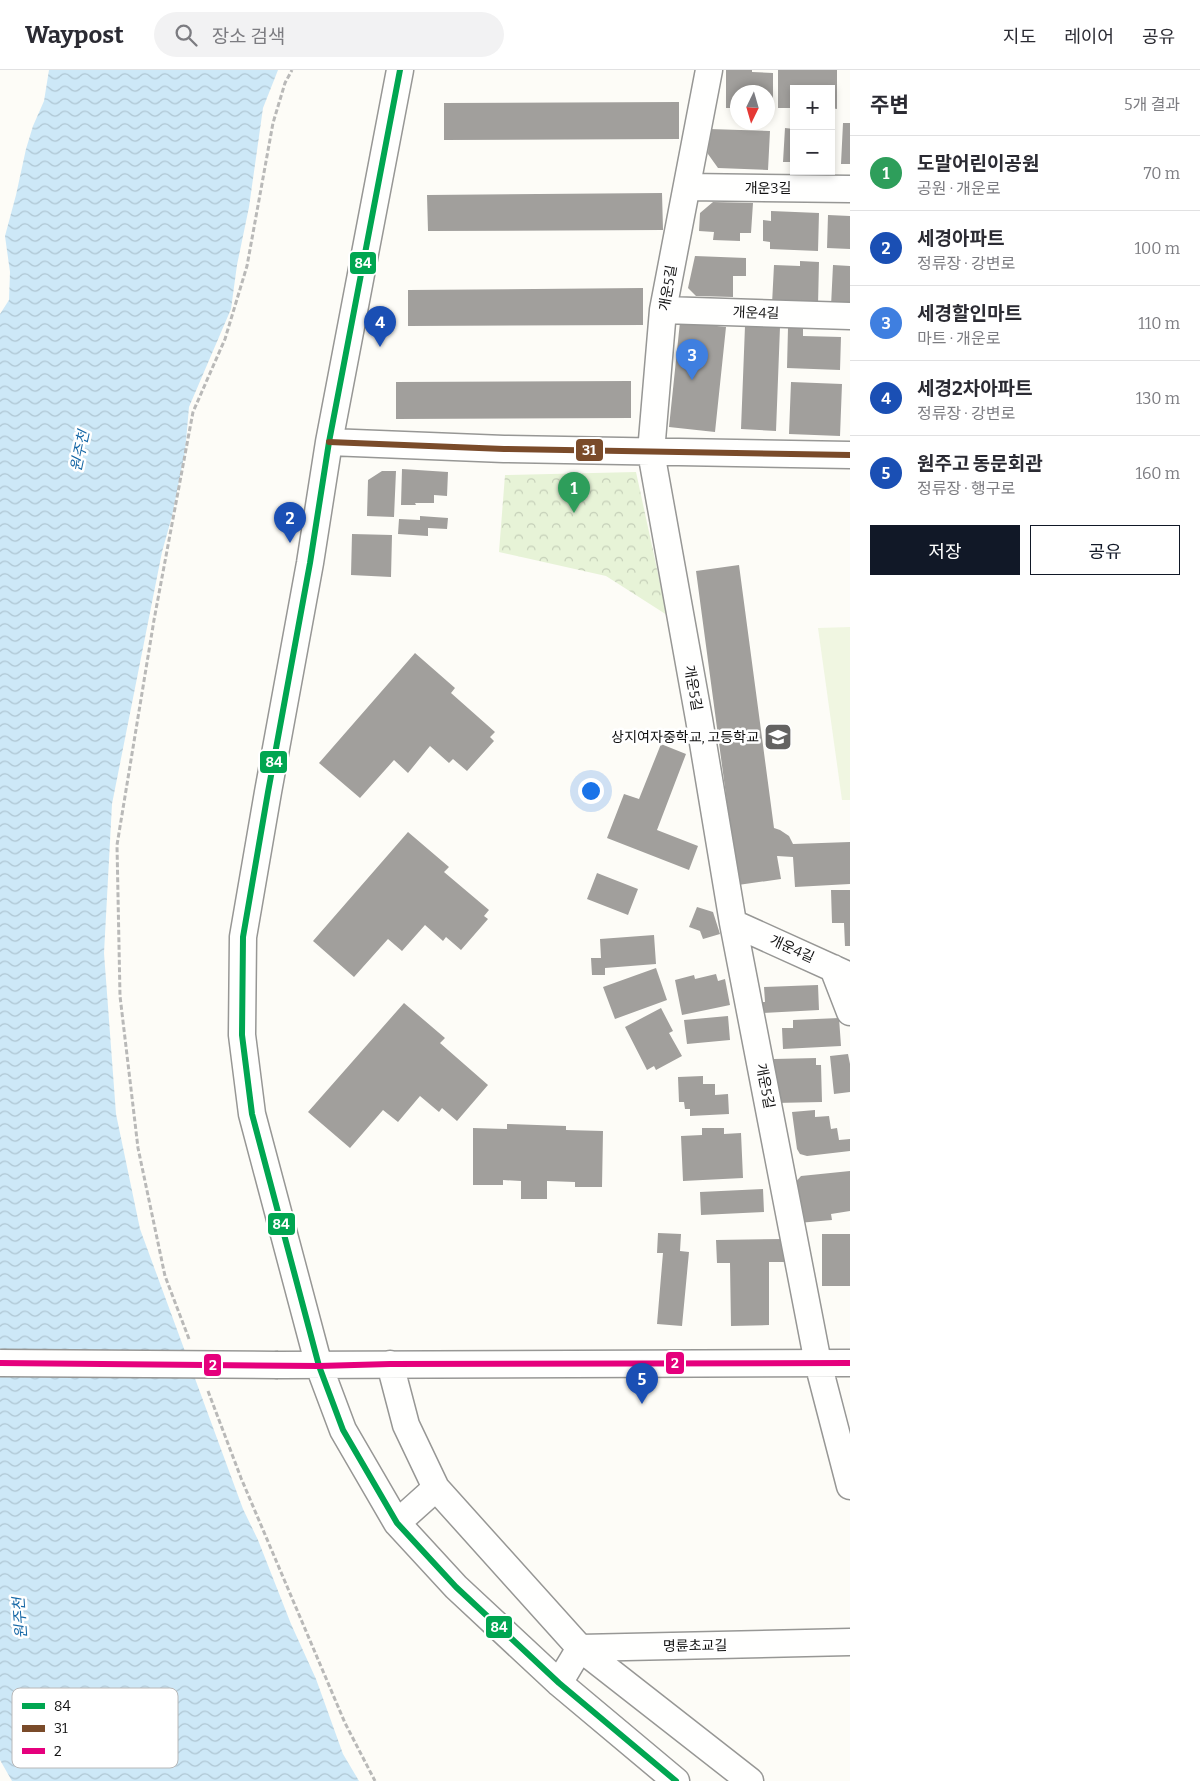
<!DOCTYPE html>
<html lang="ko">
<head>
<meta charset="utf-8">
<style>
	:root { --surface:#fff; --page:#f2f2f3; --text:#2b2b33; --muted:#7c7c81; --line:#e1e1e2; --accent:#111827 }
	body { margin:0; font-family:Bitter,"Noto Sans KR",serif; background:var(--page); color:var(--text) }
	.controls { position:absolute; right:15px; top:15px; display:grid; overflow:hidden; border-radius:0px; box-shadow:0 2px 8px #0003 }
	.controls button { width:45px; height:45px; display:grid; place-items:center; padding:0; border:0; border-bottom:1px solid var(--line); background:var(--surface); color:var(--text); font:25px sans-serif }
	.compass { position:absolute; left:730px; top:15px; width:45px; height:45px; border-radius:50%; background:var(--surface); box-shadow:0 2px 8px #0003; rotate:185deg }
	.you { position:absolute; left:590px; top:720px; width:18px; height:18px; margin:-12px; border:4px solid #fff; border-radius:50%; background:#1a73e8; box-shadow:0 0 0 8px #1a73e833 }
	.badge { display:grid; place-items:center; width:32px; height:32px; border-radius:50%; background:var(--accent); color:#fff; font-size:16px; font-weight:700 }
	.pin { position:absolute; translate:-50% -41px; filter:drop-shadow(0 1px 2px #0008) }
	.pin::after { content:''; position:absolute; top:26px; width:18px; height:15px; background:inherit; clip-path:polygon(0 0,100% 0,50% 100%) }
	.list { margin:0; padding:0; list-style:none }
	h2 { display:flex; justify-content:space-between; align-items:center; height:65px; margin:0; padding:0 20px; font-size:21px }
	h2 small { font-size:16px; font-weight:400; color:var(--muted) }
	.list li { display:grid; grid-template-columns:32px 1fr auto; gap:15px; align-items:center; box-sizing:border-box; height:75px; padding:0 20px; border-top:1px solid var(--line) }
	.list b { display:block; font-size:19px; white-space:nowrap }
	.list p { margin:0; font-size:16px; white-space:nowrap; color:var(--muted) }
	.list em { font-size:16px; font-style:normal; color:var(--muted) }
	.actions { display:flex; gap:10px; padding:15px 20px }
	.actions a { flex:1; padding:11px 0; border:1px solid var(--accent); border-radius:0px; text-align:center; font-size:18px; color:var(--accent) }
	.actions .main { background:var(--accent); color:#fff }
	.icon { flex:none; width:28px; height:28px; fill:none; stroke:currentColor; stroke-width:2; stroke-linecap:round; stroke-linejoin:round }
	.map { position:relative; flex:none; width:850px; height:1711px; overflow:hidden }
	header { display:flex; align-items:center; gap:30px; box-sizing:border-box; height:70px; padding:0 25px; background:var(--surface); border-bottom:1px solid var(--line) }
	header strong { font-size:24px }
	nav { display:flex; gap:28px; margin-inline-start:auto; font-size:18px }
	.search { width:350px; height:45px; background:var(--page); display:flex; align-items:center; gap:12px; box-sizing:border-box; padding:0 18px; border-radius:28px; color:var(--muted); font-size:19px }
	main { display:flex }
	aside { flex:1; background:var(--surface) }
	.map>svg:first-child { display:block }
	.park { fill:url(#park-crowns) }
	.pitch { fill:#f0f6e1 }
	.water { fill:url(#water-waves) }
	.building { fill:#a19f9c }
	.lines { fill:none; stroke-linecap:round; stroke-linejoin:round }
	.minor-casing { stroke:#979795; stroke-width:29 }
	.path { stroke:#b9b9b8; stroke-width:3; stroke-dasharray:5 2.5; stroke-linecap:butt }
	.minor { stroke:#fffffe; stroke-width:26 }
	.minor-bridge-casing { stroke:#979795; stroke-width:29; stroke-linecap:butt }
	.minor-bridge { stroke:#fffffe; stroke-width:26 }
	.bus-1-casing { stroke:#fff; stroke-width:10 }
	.bus-2-casing { stroke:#fff; stroke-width:10 }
	.bus-3-casing { stroke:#fff; stroke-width:10 }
	.bus-1 { stroke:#00a651; stroke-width:6 }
	.bus-2 { stroke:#7a4b2a; stroke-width:6 }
	.bus-3 { stroke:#e5007d; stroke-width:6 }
	.labels { text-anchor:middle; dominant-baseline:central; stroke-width:5; stroke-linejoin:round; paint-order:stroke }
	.street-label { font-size:14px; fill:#111; stroke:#fff }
	.poi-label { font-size:14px; fill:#111; stroke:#fff; text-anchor:end }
	.water-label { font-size:15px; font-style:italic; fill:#1768a6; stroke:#fff }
	.key { fill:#fff; stroke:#b8b8b8; stroke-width:1 }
	.key-label { font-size:14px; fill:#111 }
	.line-badge { stroke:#fff; stroke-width:2 }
	.badge-label { font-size:14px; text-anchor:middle; font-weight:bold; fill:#fff }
</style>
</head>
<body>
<header>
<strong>Waypost</strong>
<div class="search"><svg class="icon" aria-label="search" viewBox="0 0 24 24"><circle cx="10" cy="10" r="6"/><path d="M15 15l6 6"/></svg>장소 검색</div>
<nav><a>지도</a><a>레이어</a><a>공유</a></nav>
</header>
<main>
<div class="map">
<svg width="850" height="1711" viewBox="0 0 850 1711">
	<defs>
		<pattern id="park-crowns" width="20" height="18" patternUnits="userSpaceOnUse" patternTransform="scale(1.25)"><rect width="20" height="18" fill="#e7f3d7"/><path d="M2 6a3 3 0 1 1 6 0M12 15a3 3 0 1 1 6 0" fill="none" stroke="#c5cfb8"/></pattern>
		<pattern id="water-waves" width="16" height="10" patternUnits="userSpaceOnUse" patternTransform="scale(1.25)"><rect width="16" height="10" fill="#cde8f7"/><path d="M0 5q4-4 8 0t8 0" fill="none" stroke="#afc6d3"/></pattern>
	</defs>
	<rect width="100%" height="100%" fill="#fdfcf7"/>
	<path class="park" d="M636,402L667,545L606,506L499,482L505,405Z"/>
	<path class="pitch" d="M850,557V730H842L818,558Z"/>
	<path class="water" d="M49,0H278L263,38L249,137L237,195L231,239L189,337L185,382L172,446L162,482L112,734L104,883L116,1044L140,1159L243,1439L258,1470L291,1554L316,1609L343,1684L359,1711H12L0,1690V244L9,230L10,202L5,166L16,125L26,79L33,56L44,31Z"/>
	<path class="building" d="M726,0H752V2L773,3V39L768,38V22H738V38H726Z
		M778,0H837V39L831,38V19H794V38H778Z
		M679,32V69L444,70V33Z
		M843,53H850V94H841Z
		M785,58L794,59V92H783Z
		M709,59L770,61L768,100L718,98L708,84Z
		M662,123L663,160L428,161L427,125Z
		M713,132L753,133L751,163H740V171L713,170L714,162L699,161L700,143Z
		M771,141L819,143L818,181L770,179V172L763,171V150L771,151Z
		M828,145L850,146V179L827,178Z
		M695,186L746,188V206H733V227L696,226L688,218Z
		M800,191L819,192L818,235L772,234L774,195L800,196Z
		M833,195L850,196V237L831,236Z
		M643,218V255L408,256V220Z
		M680,252L726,257L715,362L669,357Z
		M745,256L780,257L776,361L741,359Z
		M788,258H803V266L841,267L840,300L787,298Z
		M631,311V348L396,349V312Z
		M791,312L842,314L840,366L789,364Z
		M402,399L448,402L447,426L434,425V433H415L416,435H401Z
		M382,401H396L394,447L367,446L368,410Z
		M420,446L448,448L447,459L428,458V466L398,464L399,449L420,450Z
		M352,464L392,465L391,507L351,505Z
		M739,495L774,758L780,760L789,766L793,774L850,772V814L795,817L793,787L777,786L781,809L738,815L696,501Z
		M415,583L455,618L451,623L495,662L490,667L494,671L467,701L453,689L449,693L430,676L408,703L394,690L360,728L319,693Z
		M661,674L686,684L657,760L698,776L689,800L607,768L624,724L639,729Z
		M408,762L449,797L444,802L489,840L484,846L488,849L461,880L446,867L443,871L425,855L402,881L388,869L354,907L313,871Z
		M597,803L638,819L628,845L587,829Z
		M831,820H850V876H845L844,853H832Z
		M697,837L713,842L720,864L703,869L700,861L689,857Z
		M654,865L656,894L605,898V905H592L591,888H601L600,869Z
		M656,898L667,930L615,949L603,917Z
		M716,904L718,911L725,909L730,935L682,945L675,910L694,905L695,909Z
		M818,915L819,940L763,943L762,932H765L764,917Z
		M404,933L445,968L440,973L488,1015L457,1051L442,1038L439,1042L420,1026L398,1052L383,1040L350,1078L308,1042Z
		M661,938L673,961L669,963L682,986L656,1000L654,996L647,1000L625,957Z
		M728,946L730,970L687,974L684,950Z
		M839,948L841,976L783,979L782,958H793V950Z
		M848,984L850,994V1022L834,1024L830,986Z
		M816,988V995H821L822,1032L775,1033L774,989Z
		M703,1006V1014H715V1025L728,1024L729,1044L690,1046V1039H685L684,1032H679L678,1007Z
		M815,1040V1047L829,1046L831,1059L837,1058L839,1070L850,1069V1081L807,1086L800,1084L797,1079L792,1042Z
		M507,1054L566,1056V1060L603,1061L602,1117H575V1112L547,1111V1129H521V1111L503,1110V1115H473V1058L507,1059Z
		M702,1058H724V1064L741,1063L743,1108L683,1111L681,1066L702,1065Z
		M850,1101V1141L831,1144L832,1150L798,1153L794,1114L801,1106Z
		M763,1119L764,1142L701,1145L700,1122Z
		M658,1163L681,1164L680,1181L689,1182L682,1256L657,1254L663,1183H657Z
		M822,1164H850V1216H822Z
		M784,1169L785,1192H769V1255L731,1256L730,1193H717L716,1170Z"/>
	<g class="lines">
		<defs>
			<path id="minor" d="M400,0L329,372L310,493L268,722L243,867L242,965L252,1044L319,1296L343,1360L397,1453L456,1517L559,1613L676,1711
				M709,0L663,240L651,382L699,649L733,853L818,1293L850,1416
				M687,117L850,119
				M663,240L850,246
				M329,372L504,379L850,385
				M733,853L850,906
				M833,898L850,942
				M390,1294L406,1355L436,1418L580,1578L750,1711
				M278,1295L850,1293
				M397,1453L436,1418
				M559,1613L580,1578L850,1572"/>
		</defs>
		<use href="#minor" class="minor-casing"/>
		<path class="path" d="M189,1269L165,1206L138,1078L120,926L117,775L154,550L193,342L225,269L247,196L273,53L285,13L292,0
			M208,1321L241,1408L345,1653L375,1711"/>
		<use href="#minor" class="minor"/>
		<defs>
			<path id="minor-bridge" d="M0,1293L278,1295"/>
		</defs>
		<use href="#minor-bridge" class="minor-bridge-casing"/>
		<use href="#minor-bridge" class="minor-bridge"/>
		<defs>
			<path id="bus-1" d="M400,0L329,372L310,493L268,722L243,867L242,965L252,1044L319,1296L343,1360L397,1453L456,1517L559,1613L676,1711"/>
			<path id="bus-2" d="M329,372L504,379L850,385"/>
			<path id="bus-3" d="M0,1293L319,1296L390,1294L850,1293"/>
		</defs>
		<use href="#bus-1" class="bus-1-casing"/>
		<use href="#bus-2" class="bus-2-casing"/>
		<use href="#bus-3" class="bus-3-casing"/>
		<use href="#bus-1" class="bus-1"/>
		<use href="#bus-2" class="bus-2"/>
		<use href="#bus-3" class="bus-3"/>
	</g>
	<defs>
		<symbol id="school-square" viewBox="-11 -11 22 22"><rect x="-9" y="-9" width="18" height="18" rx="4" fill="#646362" stroke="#fff"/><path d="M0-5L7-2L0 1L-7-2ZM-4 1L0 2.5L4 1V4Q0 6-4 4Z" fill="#fff"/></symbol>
	</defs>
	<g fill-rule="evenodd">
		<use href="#school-square" x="762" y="651" width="32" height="32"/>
	</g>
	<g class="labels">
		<g class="street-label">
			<text x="768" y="118">개운3길</text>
			<text transform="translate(668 218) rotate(-80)">개운5길</text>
			<text transform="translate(756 243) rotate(2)">개운4길</text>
			<text transform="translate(693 618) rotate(80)">개운5길</text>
			<text transform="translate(792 879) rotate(24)">개운4길</text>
			<text transform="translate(765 1016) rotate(79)">개운5길</text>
			<text transform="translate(695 1576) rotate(-1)">명륜초교길</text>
		</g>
		<g class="poi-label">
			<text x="759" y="667">상지여자중학교, 고등학교</text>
		</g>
		<g class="water-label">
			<text transform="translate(80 381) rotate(-78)">원주천</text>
			<text transform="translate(20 1548) rotate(-94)">원주천</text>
		</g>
	</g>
	<rect x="12" y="1618" width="166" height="80" rx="8" class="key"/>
	<rect x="22" y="1633" width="23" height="6" fill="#00a651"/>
	<rect x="22" y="1655" width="23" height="7" fill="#7a4b2a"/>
	<rect x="22" y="1678" width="23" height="6" fill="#e5007d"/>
	<g class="key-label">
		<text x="54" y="1641">84</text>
		<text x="54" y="1663">31</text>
		<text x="54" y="1686">2</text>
	</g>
	<g class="line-badge">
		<rect x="349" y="181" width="28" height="24" rx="5" fill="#00a651"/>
		<rect x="575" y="368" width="29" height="24" rx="5" fill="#7a4b2a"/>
		<rect x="259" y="680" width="29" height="24" rx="5" fill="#00a651"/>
		<rect x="267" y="1142" width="29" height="24" rx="5" fill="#00a651"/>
		<rect x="665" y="1281" width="20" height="24" rx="5" fill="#e5007d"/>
		<rect x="203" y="1283" width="19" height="24" rx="5" fill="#e5007d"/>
		<rect x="485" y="1545" width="28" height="24" rx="5" fill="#00a651"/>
	</g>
	<g class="badge-label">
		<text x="363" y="198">84</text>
		<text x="589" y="385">31</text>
		<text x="274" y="697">84</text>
		<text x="281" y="1159">84</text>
		<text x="675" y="1298">2</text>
		<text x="213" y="1300">2</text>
		<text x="499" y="1562">84</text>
	</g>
</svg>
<div class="controls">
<button>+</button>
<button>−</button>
</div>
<svg class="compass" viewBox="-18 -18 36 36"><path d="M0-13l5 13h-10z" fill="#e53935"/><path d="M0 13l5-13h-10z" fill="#7c7c81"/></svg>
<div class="you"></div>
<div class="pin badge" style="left:574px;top:443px;background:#2e9e5b">1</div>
<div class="pin badge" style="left:290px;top:473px;background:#1a4fb4">2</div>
<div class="pin badge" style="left:692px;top:310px;background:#3f7fe0">3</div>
<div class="pin badge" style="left:380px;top:277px;background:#1a4fb4">4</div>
<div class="pin badge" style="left:642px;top:1334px;background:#1a4fb4">5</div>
</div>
<aside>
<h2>주변<small>5개 결과</small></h2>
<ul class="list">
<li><span class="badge" style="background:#2e9e5b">1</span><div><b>도말어린이공원</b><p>공원 · 개운로</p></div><em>70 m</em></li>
<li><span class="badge" style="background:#1a4fb4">2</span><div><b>세경아파트</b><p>정류장 · 강변로</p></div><em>100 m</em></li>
<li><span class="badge" style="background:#3f7fe0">3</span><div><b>세경할인마트</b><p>마트 · 개운로</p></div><em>110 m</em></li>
<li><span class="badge" style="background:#1a4fb4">4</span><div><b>세경2차아파트</b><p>정류장 · 강변로</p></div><em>130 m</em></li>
<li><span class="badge" style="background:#1a4fb4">5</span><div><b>원주고 동문회관</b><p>정류장 · 행구로</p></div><em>160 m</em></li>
</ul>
<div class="actions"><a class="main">저장</a><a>공유</a></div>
</aside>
</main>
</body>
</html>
